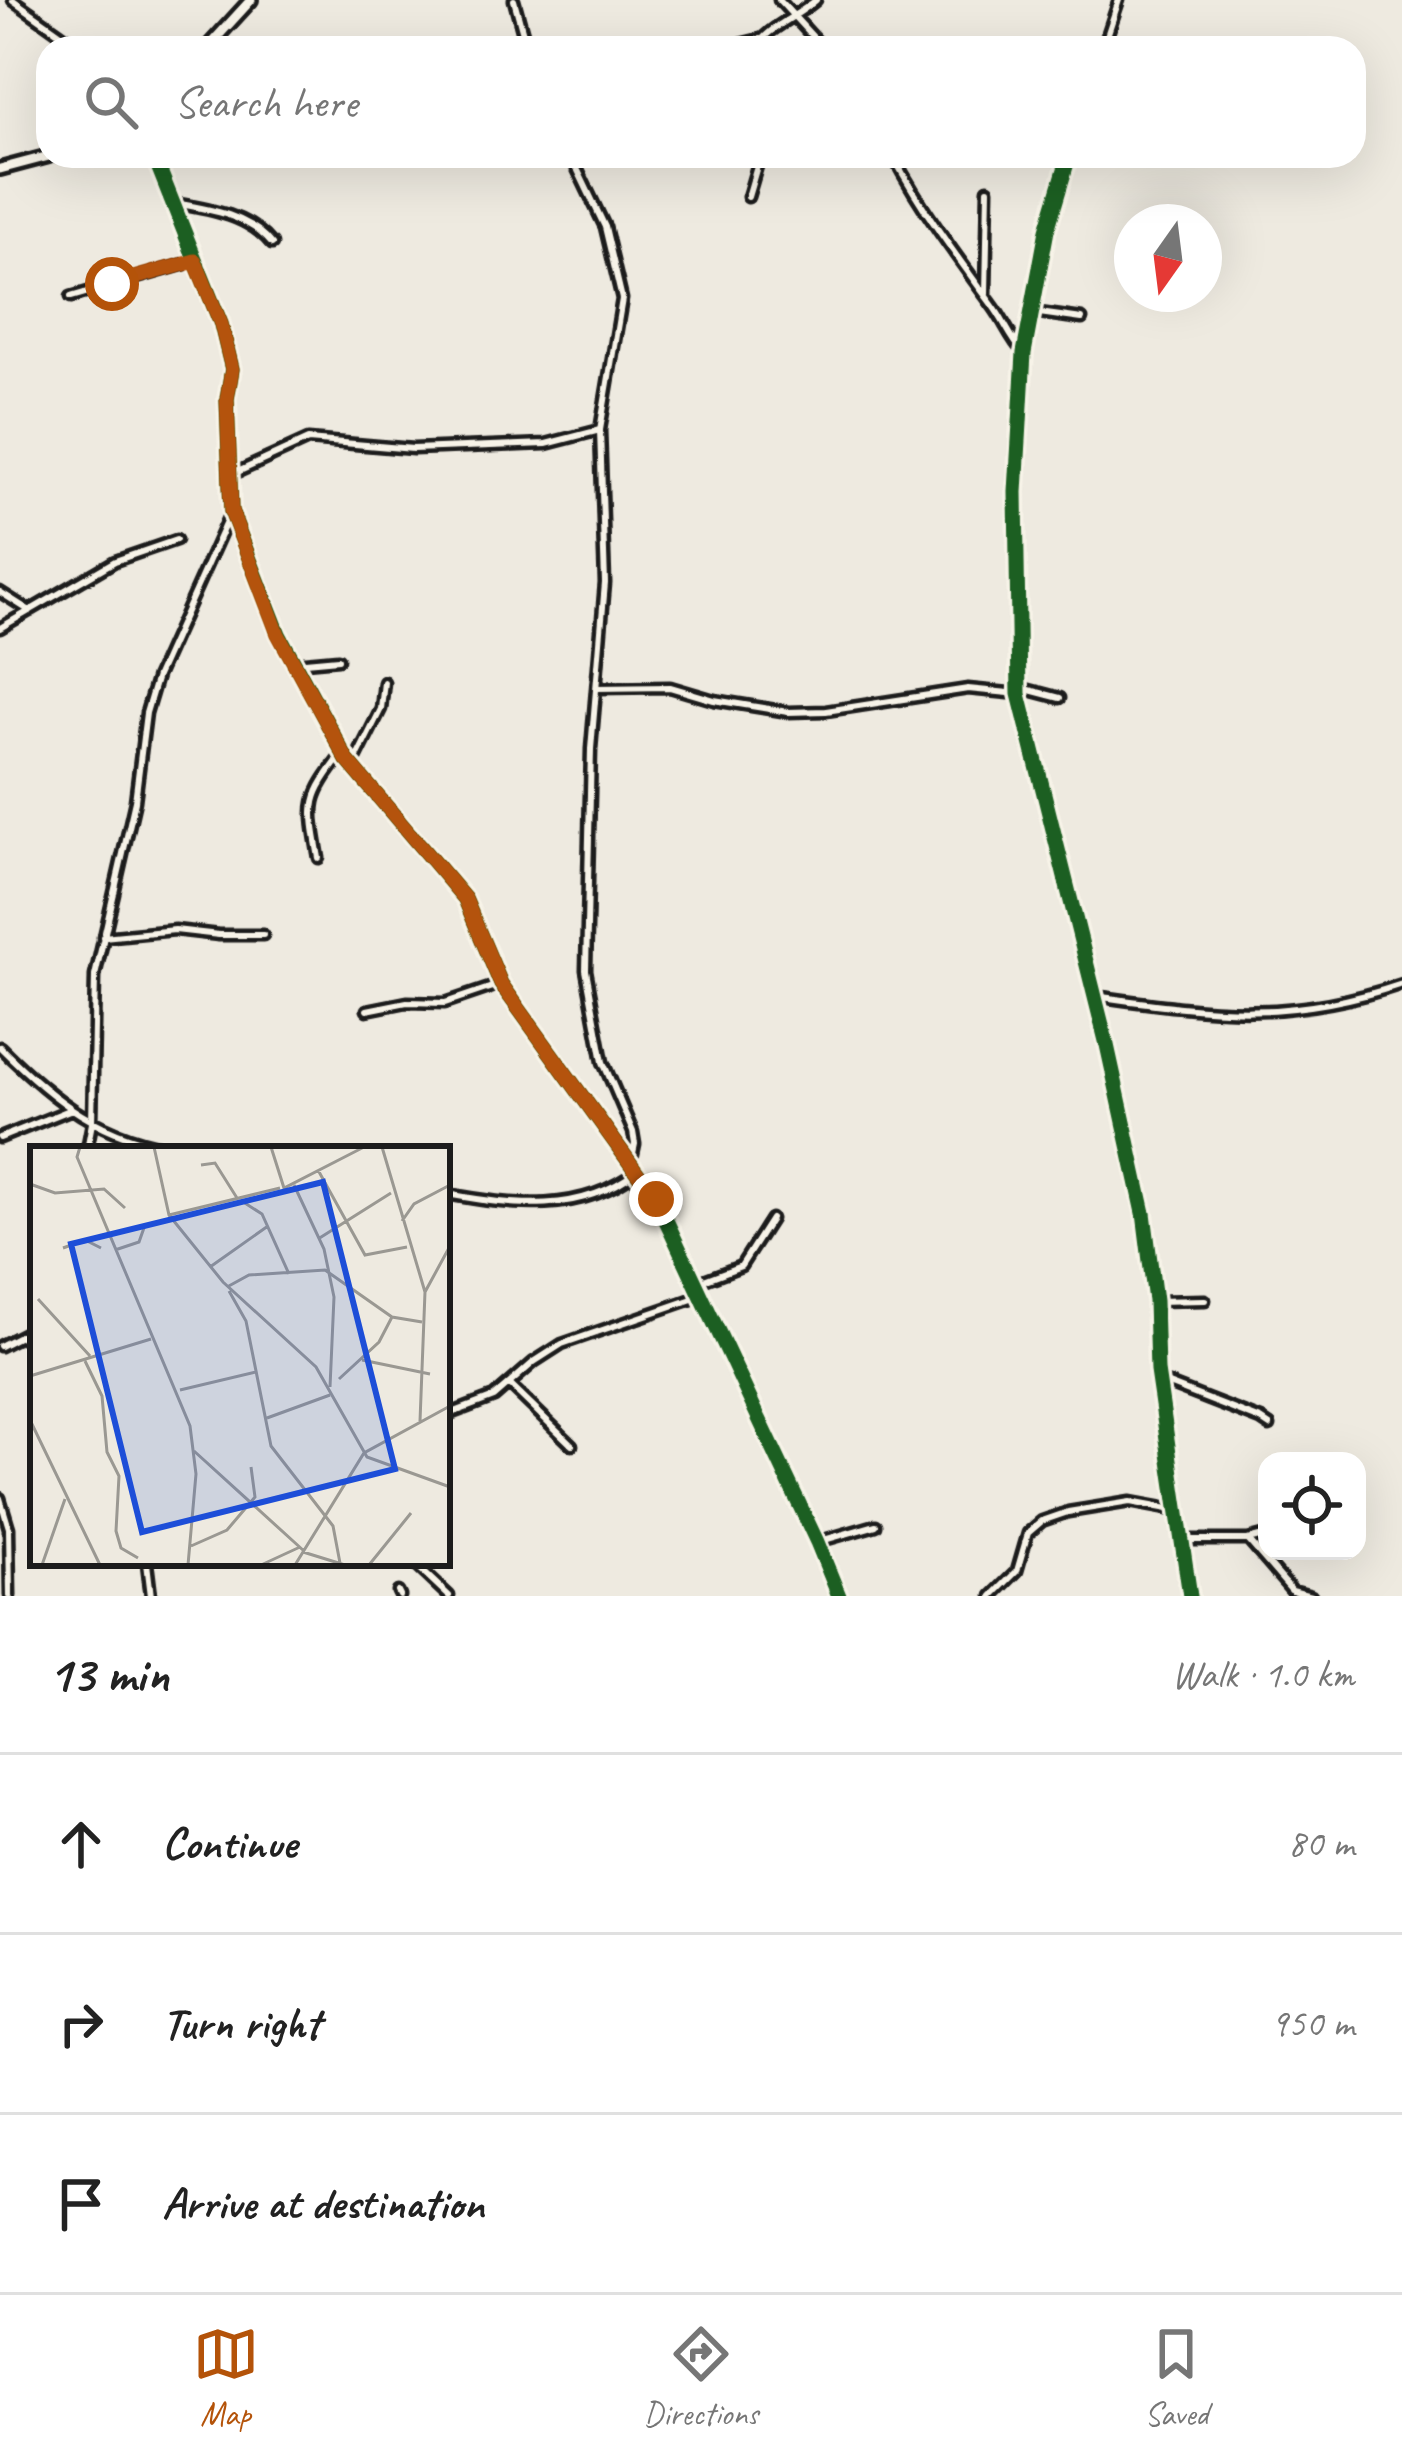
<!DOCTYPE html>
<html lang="en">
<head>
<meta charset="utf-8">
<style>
	:root { --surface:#fff; --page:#f6f6f6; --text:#222; --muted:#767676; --line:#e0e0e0; --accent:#b45309 }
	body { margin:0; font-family:Caveat,sans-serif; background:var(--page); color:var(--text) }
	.controls { position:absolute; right:36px; bottom:36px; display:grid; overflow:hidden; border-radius:24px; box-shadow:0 12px 48px #0002 }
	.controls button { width:108px; height:108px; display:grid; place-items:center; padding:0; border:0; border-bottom:3px solid var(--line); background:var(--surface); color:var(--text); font:60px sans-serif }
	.compass { position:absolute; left:1114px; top:204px; width:108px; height:108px; border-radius:50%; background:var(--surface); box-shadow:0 12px 48px #0002; rotate:194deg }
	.stop { position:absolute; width:36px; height:36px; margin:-27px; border:9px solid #b45309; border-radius:50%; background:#fff }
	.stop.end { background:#b45309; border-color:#fff; box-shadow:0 3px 12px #0008 }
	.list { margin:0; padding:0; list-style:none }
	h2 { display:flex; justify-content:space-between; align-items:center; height:156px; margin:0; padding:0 48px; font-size:51px }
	h2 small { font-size:39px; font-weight:400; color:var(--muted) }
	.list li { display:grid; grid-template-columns:78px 1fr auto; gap:36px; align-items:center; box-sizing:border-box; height:180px; padding:0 48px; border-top:3px solid var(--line) }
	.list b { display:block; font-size:45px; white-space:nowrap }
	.list em { font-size:39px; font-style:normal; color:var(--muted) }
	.icon { flex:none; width:66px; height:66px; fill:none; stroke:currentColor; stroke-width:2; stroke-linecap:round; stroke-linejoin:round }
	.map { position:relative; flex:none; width:1402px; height:1596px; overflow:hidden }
	.search { position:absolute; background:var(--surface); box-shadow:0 12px 48px #0002; left:36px; right:36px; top:36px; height:132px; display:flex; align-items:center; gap:30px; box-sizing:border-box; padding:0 42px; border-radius:36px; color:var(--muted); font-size:45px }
	.sheet { height:696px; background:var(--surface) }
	nav { display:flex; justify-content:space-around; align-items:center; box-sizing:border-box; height:168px; border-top:3px solid var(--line); background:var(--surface); font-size:33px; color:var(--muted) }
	nav a { display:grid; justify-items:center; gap:6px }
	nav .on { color:var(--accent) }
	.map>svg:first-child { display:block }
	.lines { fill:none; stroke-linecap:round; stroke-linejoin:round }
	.street-casing { stroke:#1c1c1c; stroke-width:15 }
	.secondary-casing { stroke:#1c1c1c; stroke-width:18 }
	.street { stroke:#f7f3e8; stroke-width:6 }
	.secondary { stroke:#f7f3e8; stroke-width:9 }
	.cycleway-casing { stroke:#f7f3e8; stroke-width:22 }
	.cycleway { stroke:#1b5e20; stroke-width:15 }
	.route { stroke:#b45309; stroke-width:15 }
	.inset-road { fill:none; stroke:#9a9892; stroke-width:3 }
	.view { fill:#1d4ed8; fill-opacity:0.15; stroke:#1d4ed8; stroke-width:6 }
	.inset-edge { fill:none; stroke:#1c1c1c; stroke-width:6 }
</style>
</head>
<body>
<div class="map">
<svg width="1402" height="1596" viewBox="0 0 1402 1596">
	<rect width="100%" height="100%" fill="#eeeae0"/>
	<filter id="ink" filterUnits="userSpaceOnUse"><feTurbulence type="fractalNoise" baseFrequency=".00833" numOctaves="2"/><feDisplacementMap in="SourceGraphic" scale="24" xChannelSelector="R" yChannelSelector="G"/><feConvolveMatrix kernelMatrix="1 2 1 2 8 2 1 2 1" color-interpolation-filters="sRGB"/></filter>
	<g filter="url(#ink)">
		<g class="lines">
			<defs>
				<path id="street" d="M13,0L81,48
					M514,0L527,48
					M779,0L823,48
					M549,48L574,41
					M724,48L760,39
					M756,48C765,29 797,17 816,0
					M1103,48L1119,0
					M154,156L221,324L232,369L227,399L231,511L279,634L347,760L465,899L501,984L656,1199L817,1542L839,1596
					M571,156L605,227L622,299L600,430L605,583L591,749L586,970L603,1062L633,1132L635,1144L631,1163
					M893,156C922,210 957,257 993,306C1005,322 1010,338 1024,353
					M1069,156L1047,230L1024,353L1016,492L1019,694L1107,1045L1144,1213L1155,1301L1157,1371L1190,1596
					M748,197L760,156
					M174,203C209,209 249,215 272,244
					M986,294L988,189
					M71,297L195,261
					M1032,312L1082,319
					M231,475L308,440L413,449L546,444L600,430
					M0,592L30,611
					M0,628L115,561L176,540
					M294,663L338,659
					M1018,687L1060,698
					M597,688L670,687L714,700L788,712L826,711L968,689L1019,694
					M352,767L381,709L384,682
					M319,858C309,802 308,799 343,753
					M103,937L175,930L219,935H263
					M1094,996C1211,1012 1287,1023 1402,984
					M367,1010L407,1002L445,1003L501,984
					M0,1047C54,1101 102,1139 180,1149
					M0,1138L72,1109
					M87,1149L92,1123L95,976L135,801L146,713L157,676L231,511
					M447,1194C513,1206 581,1215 637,1171
					M696,1283L741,1266L771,1219
					M1155,1301L1205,1300
					M0,1346L33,1329
					M1158,1380L1261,1420L1270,1426
					M509,1384L572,1445
					M447,1415L494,1397L534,1362L562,1344L701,1296
					M0,1498L9,1528L10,1596
					M1183,1540H1248L1267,1535
					M1248,1540L1292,1591L1311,1596
					M817,1542L876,1525
					M147,1563L151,1596
					M414,1563L449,1596
					M398,1592L400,1596
					M992,1596L1017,1571L1028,1533L1042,1521L1068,1512L1130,1502L1179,1511"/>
				<path id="secondary" d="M207,48L251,0
					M0,169L49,156"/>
			</defs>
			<use href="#street" class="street-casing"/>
			<use href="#secondary" class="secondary-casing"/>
			<use href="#street" class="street"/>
			<use href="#secondary" class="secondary"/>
			<defs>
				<path id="cycleway" d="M154,156L221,324L232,369L227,399L231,511L279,634L347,760L465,899L501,984L656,1199L817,1542L839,1596
					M1069,156L1047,230L1024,353L1016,492L1019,694L1107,1045L1144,1213L1155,1301L1157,1371L1190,1596"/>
			</defs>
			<use href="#cycleway" class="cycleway-casing"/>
			<use href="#cycleway" class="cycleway"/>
		</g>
	</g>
	<g class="lines" filter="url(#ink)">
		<path class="route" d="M112,284L195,261L221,324L232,369L227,399L231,511L278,634L347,760L465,899L501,984L656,1199"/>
	</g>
	<g transform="translate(30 1146)">
		<rect width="420" height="420" fill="#eeeae0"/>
		<path class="inset-road" d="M50,1L47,11L160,280L166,328L158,419M124,1L139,69L193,136L286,221L337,311L420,341M241,1L254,42L334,1M352,1L395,146M171,19L185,17L207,52L232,68L259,128M288,24L335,109L377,101M0,38L25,47L74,43L95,62M264,39L294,103L304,151L300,241M139,69L250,42M372,75L384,58L420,39M288,93L361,47M33,102L55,94L71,102M85,104L109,96L115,79M180,121L238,80M197,141L219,129L295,124L362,171L392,176M199,145L216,175L241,300L303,380L310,417M8,153L60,210M332,214L400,228M55,215L72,250L77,306L89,330L86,385L91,402L108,412M0,230L121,193M309,233L349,196L362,171M150,244L226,226M237,272L300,249M0,274L70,419M390,275L395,146L420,100M164,305L274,405M161,400L197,384L225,351L221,321M273,406L315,419M12,419L35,353M231,419L270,401M265,419L334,307L420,260M339,419L381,367"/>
		<path class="view" d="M293,36L365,323L112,386L41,98Z"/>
		<rect width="420" height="420" class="inset-edge"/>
	</g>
</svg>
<div class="controls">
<button><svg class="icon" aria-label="locate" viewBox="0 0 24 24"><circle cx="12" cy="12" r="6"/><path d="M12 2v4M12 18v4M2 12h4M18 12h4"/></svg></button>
</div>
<svg class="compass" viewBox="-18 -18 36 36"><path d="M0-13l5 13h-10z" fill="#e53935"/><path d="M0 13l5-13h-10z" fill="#767676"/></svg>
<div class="stop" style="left:112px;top:284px"></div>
<div class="stop end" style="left:656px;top:1199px"></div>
<div class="search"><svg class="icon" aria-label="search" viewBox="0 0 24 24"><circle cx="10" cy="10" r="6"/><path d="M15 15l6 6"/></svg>Search here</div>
</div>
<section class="sheet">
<h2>13 min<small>Walk · 1.0 km</small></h2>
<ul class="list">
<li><svg class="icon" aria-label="ahead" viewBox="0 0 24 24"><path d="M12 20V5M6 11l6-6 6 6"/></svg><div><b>Continue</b></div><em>80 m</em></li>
<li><svg class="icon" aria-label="right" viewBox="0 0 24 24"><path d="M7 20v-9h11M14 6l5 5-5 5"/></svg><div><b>Turn right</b></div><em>950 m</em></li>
<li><svg class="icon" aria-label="arrive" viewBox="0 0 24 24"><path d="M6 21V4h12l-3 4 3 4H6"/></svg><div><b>Arrive at destination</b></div></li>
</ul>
</section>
<nav>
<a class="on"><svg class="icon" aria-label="map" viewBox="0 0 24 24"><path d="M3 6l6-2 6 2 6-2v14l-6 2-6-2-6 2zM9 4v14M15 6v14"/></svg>Map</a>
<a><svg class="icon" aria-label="directions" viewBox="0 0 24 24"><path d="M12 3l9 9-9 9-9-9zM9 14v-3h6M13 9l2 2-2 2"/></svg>Directions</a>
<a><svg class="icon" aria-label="saved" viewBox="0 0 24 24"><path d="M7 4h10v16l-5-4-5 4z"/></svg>Saved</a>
</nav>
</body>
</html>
